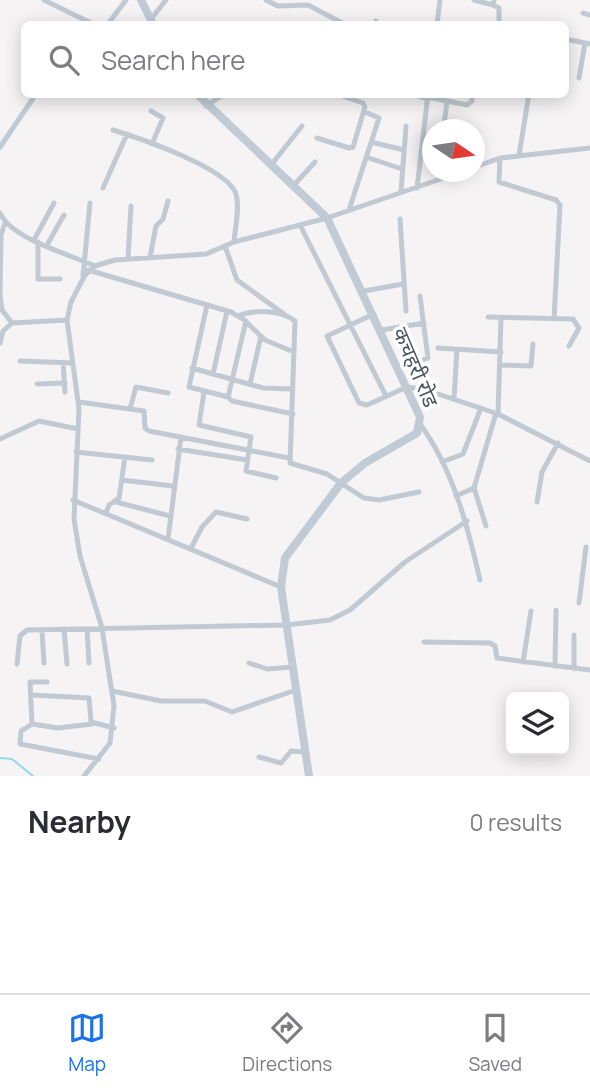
<!DOCTYPE html>
<html lang="en">
<head>
<meta charset="utf-8">
<style>
	:root { --surface:#fff; --page:#f7f7f7; --text:#2b2b33; --muted:#7c7c81; --line:#e1e1e2; --accent:#1a73e8 }
	body { margin:0; font-family:Manrope,"Noto Sans Devanagari",sans-serif; background:var(--page); color:var(--text) }
	.controls { position:absolute; right:21px; bottom:21px; display:grid; overflow:hidden; border-radius:10px; box-shadow:0 4px 18px #0003 }
	.controls button { width:63px; height:63px; display:grid; place-items:center; padding:0; border:0; border-bottom:2px solid var(--line); background:var(--surface); color:var(--text); font:35px sans-serif }
	.compass { position:absolute; left:422px; top:119px; width:63px; height:63px; border-radius:50%; background:var(--surface); box-shadow:0 4px 18px #0003; rotate:103deg }
	.list { margin:0; padding:0; list-style:none }
	h2 { display:flex; justify-content:space-between; align-items:center; height:91px; margin:0; padding:0 28px; font-size:30px }
	h2 small { font-size:23px; font-weight:400; color:var(--muted) }
	.icon { flex:none; width:38px; height:38px; fill:none; stroke:currentColor; stroke-width:2; stroke-linecap:round; stroke-linejoin:round }
	.map { position:relative; flex:none; width:590px; height:776px; overflow:hidden }
	.search { position:absolute; background:var(--surface); box-shadow:0 4px 18px #0003; left:21px; right:21px; top:21px; height:77px; display:flex; align-items:center; gap:18px; box-sizing:border-box; padding:0 24px; border-radius:10px; color:var(--muted); font-size:26px }
	.sheet { height:217px; background:var(--surface) }
	nav { display:flex; justify-content:space-around; align-items:center; box-sizing:border-box; height:98px; border-top:2px solid var(--line); background:var(--surface); font-size:19px; color:var(--muted) }
	nav a { display:grid; justify-items:center; gap:4px }
	nav .on { color:var(--accent) }
	.map>svg:first-child { display:block }
	.lines { fill:none; stroke-linecap:round; stroke-linejoin:round }
	.stream { stroke:#90daee; stroke-width:2 }
	.street { stroke:#c1cad2; stroke-width:5 }
	.secondary { stroke:#c1cbd6; stroke-width:8 }
	.labels { text-anchor:middle; dominant-baseline:central; stroke-width:7; stroke-linejoin:round; paint-order:stroke }
	.street-label { font-size:21px; fill:#4a5661; stroke:#fff }
</style>
</head>
<body>
<div class="map">
<svg width="590" height="776" viewBox="0 0 590 776">
	<rect width="100%" height="100%" fill="#f5f3f3"/>
	<g class="lines">
		<path class="stream" d="M0,758L12,759L33,776"/>
		<path class="street" d="M44,0L93,24
			M266,0L278,6L308,5L344,24
			M474,0L493,5
			M494,0L493,5L499,8V24
			M583,13L590,15
			M151,19L166,0
			M108,24L126,0
			M374,24L376,21
			M437,24L440,0
			M566,39L590,44
			M579,78L585,43
			M412,94L427,99
			M427,97L467,105L472,101V94
			M206,106L224,94
			M151,111L163,118L152,144
			M444,126L447,101
			M113,130C139,138 228,168 236,194C240,208 235,228 234,242
			M317,138L349,148L353,147L365,107L363,103L337,94
			M371,142L404,150
			M0,147L36,94
			M519,155L529,94
			M366,157L402,169
			M500,158L499,182L556,200L560,205L554,319
			M271,165L302,126
			M475,167L500,158L590,148
			M293,186L315,162
			M103,188L127,134
			M417,188L428,94
			M401,192L406,126
			M349,210L379,118L365,112
			M0,213C11,239 69,254 95,266
			M400,219L406,311
			M300,225L386,396
			M34,240L54,203
			M38,242V279H60
			M47,245L64,215
			M225,246L237,280L284,314
			M150,257L156,226L163,219L168,201
			M128,258L131,206
			M88,270L231,312L243,319L265,340L294,352
			M83,276L90,203
			M364,291L403,284
			M0,295L1,235L5,223
			M0,296L2,310L12,323L67,320
			M207,305L189,387L228,397
			M374,314L327,336L359,403L367,405L407,387L426,390L498,414L590,461
			M238,316C254,309 281,310 295,321L290,463L327,474L364,498L379,500L419,492
			M488,317L573,319L579,328L569,346
			M246,321L228,397L232,401L293,414
			M382,330L424,323
			M0,343L3,331L12,323
			M438,348L501,352
			M20,361L72,363
			M63,362L65,392
			M501,365L531,366L533,344
			M192,368L263,388L292,389
			M399,368L428,358L420,296
			M213,374L227,311
			M37,384L65,383
			M250,384L261,336
			M204,392L199,425L251,437L246,471L276,478
			M454,399L457,349
			M79,402L144,411L145,428L149,431L289,458
			M130,409L136,387L168,393
			M498,414L501,318
			M420,424C453,469 468,527 480,580
			M0,439L39,421L78,429
			M178,449L247,460
			M76,452L152,460
			M442,462L463,454L481,408
			M122,480L173,486
			M474,488L486,526
			M456,496L474,488L496,413
			M73,500L281,587
			M116,502L170,516
			M537,502L542,472L558,443
			M106,513L109,505L119,498L125,457
			M168,539L181,437
			M191,548L202,527L216,512L247,519
			M579,603L586,547
			M64,629L67,664
			M87,629L89,663
			M42,630L44,663
			M424,642L490,643L495,646L497,658L590,670
			M523,662L531,611
			M249,663L267,669L293,667
			M17,664L20,636L27,630L287,625L330,620L350,610L405,562L467,521
			M555,666L556,610
			M574,669V635
			M47,682H30L32,724L21,731L20,744L99,759
			M112,691L161,701H205L232,712L296,690
			M32,695L89,698L91,722L114,728
			M32,724L58,728L92,724
			M259,757L281,763L291,751L305,752
			M84,776L110,743L114,706L102,628L80,556L74,519L79,409L67,320L71,302L85,275L95,266L115,260L206,254L234,242L327,218L461,172"/>
		<path class="secondary" d="M141,0L153,24
			M197,94L327,218L420,417L417,433L365,463L341,483L285,558L281,587L309,776"/>
	</g>
	<g class="labels">
		<g class="street-label">
			<text transform="translate(416 367) rotate(67)">कचहरी रोड</text>
		</g>
	</g>
</svg>
<div class="controls">
<button><svg class="icon" aria-label="layers" viewBox="0 0 24 24"><path d="M12 4l9 5-9 5-9-5zM3 14l9 5 9-5"/></svg></button>
</div>
<svg class="compass" viewBox="-18 -18 36 36"><path d="M0-13l5 13h-10z" fill="#e53935"/><path d="M0 13l5-13h-10z" fill="#7c7c81"/></svg>
<div class="search"><svg class="icon" aria-label="search" viewBox="0 0 24 24"><circle cx="10" cy="10" r="6"/><path d="M15 15l6 6"/></svg>Search here</div>
</div>
<section class="sheet">
<h2>Nearby<small>0 results</small></h2>
<ul class="list">
</ul>
</section>
<nav>
<a class="on"><svg class="icon" aria-label="map" viewBox="0 0 24 24"><path d="M3 6l6-2 6 2 6-2v14l-6 2-6-2-6 2zM9 4v14M15 6v14"/></svg>Map</a>
<a><svg class="icon" aria-label="directions" viewBox="0 0 24 24"><path d="M12 3l9 9-9 9-9-9zM9 14v-3h6M13 9l2 2-2 2"/></svg>Directions</a>
<a><svg class="icon" aria-label="saved" viewBox="0 0 24 24"><path d="M7 4h10v16l-5-4-5 4z"/></svg>Saved</a>
</nav>
</body>
</html>
